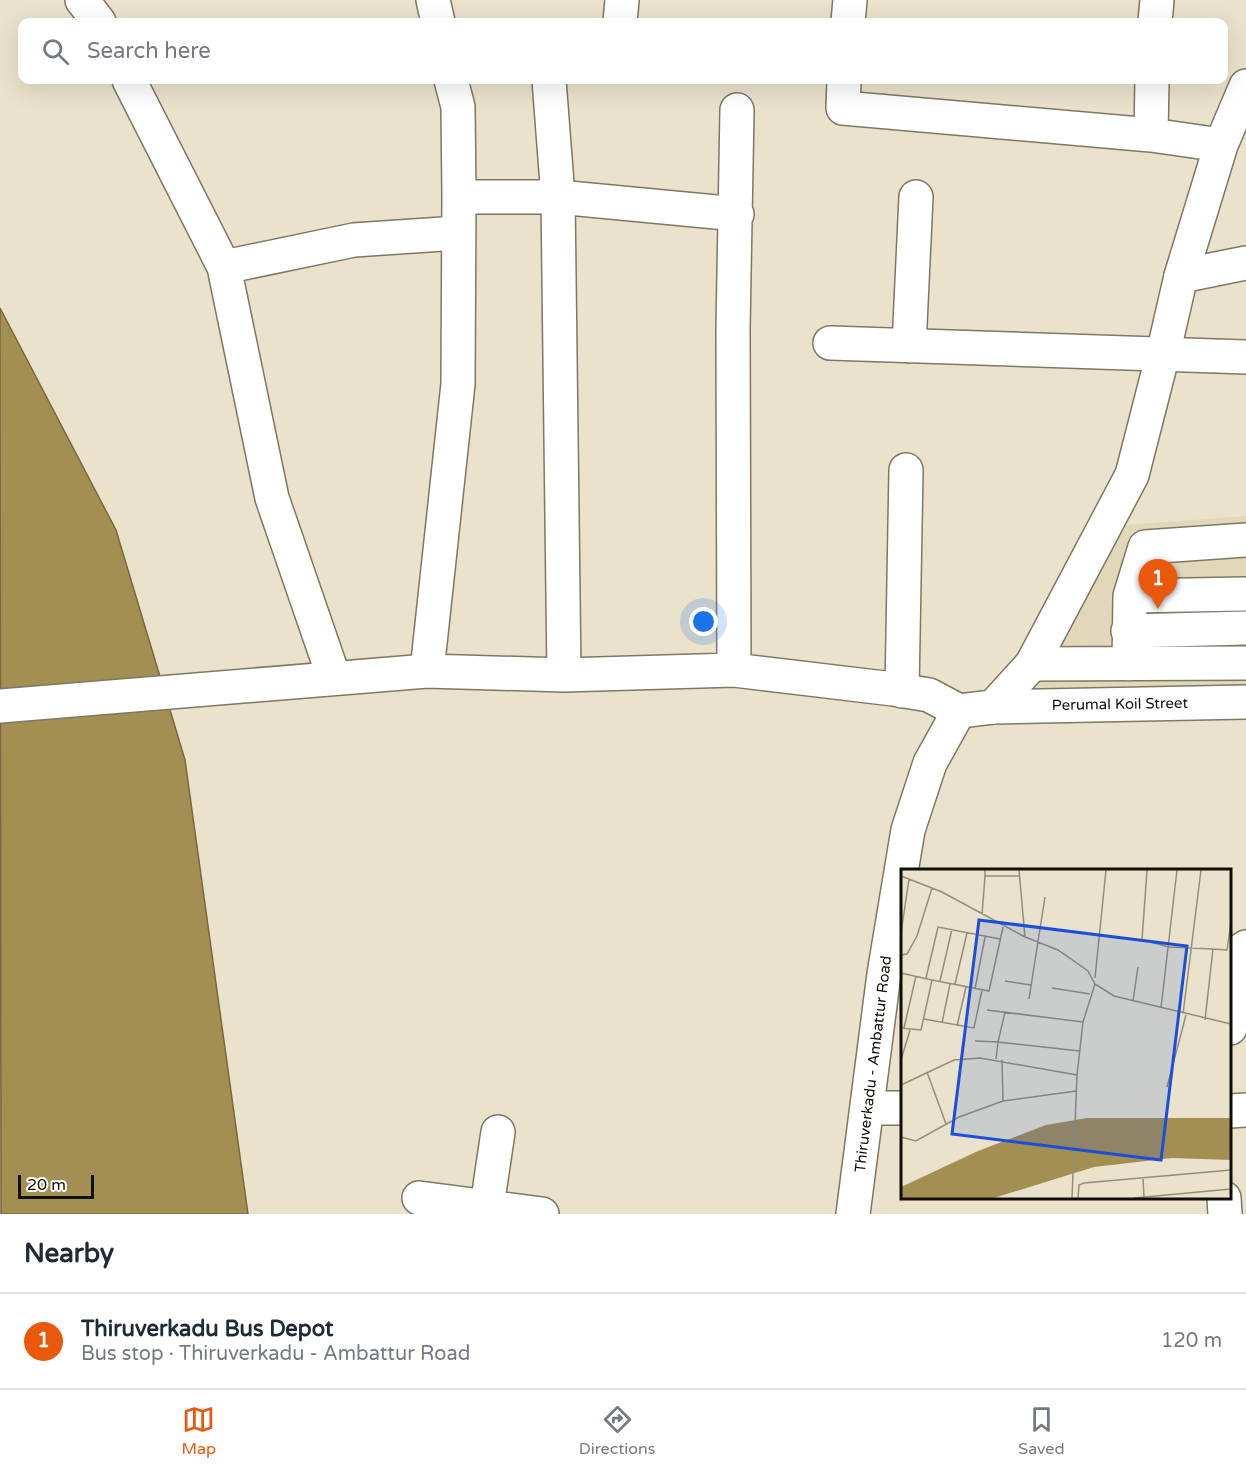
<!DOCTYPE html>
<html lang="en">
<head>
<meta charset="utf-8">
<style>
	:root { --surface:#fff; --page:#f6f6f7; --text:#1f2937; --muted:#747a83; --line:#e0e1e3; --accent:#ea580c }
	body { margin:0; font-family:"Varela Round",sans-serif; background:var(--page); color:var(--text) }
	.scale { position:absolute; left:18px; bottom:15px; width:76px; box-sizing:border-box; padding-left:6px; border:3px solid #110e07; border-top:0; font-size:16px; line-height:21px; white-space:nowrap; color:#110e07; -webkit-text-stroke:4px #fff; paint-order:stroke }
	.you { position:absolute; left:704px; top:622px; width:21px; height:21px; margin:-15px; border:4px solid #fff; border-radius:50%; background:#1a73e8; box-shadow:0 0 0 9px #1a73e833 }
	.badge { display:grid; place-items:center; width:39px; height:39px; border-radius:50%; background:var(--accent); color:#fff; font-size:20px; font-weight:700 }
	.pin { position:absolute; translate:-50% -50px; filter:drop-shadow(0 2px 3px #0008) }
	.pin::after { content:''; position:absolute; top:32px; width:21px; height:18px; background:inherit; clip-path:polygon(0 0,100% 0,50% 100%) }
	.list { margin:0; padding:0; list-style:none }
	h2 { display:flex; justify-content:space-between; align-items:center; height:78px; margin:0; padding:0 24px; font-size:26px }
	h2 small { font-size:20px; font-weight:400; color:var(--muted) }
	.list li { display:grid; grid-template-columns:39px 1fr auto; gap:18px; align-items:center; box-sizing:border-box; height:96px; padding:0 24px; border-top:2px solid var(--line) }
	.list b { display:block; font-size:22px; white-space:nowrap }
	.list p { margin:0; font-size:20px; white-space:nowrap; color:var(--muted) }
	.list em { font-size:20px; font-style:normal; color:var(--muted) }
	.icon { flex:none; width:33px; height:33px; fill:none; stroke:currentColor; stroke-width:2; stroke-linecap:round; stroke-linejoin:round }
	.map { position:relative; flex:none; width:1246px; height:1214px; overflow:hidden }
	.search { position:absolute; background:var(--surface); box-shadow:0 6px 24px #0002; left:18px; right:18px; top:18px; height:66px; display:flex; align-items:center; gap:15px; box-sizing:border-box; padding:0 21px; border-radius:12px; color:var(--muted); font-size:22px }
	.sheet { height:174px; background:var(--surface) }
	nav { display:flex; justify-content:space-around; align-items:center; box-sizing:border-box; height:84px; border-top:2px solid var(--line); background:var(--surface); font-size:16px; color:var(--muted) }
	nav a { display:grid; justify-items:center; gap:3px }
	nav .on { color:var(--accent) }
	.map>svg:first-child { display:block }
	.built { fill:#e2d7b9 }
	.water { fill:#a48f53; stroke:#78683c; stroke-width:1.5 }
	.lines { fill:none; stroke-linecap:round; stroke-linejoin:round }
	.minor-casing { stroke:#7e7763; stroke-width:36 }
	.major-casing { stroke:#7e7763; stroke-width:36 }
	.minor { stroke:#fff; stroke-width:33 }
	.major { stroke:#fff; stroke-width:33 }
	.labels { text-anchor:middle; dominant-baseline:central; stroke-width:4.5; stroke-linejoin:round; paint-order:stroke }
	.street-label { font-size:15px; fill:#110e07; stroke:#fff }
	.inset-road { fill:none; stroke:#938d7d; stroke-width:1.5 }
	.view { fill:#1d4ed8; fill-opacity:0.15; stroke:#1d4ed8; stroke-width:3 }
	.inset-edge { fill:none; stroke:#110e07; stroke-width:3 }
</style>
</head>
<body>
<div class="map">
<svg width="1246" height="1214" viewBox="0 0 1246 1214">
	<rect width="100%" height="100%" fill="#eae2cb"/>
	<path class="built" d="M1246,516V693L1023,702L1113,526Z"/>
	<path class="water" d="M0,308L116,530L185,760L248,1214H1Z"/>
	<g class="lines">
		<defs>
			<path id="minor" d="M82,0L99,22
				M433,0L438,22
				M620,22L622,0
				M848,22L850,0
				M1155,22L1157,0
				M129,80L224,267L272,498L334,678
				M844,80L843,108L1151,135L1221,145
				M1151,135L1152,80
				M459,197H558L549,80
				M224,267L354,240L458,233
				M1181,276L1221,145L1246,86
				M830,343L1246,357
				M909,346L916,197
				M1130,596L1246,594
				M1128,631L1246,628
				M1032,664L1246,663
				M1129,664L1130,596L1145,547L1246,540
				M734,670L733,329L737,110
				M427,671L458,384L459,197L458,107L451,80
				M564,675L558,197L737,214
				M902,691L906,470
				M0,706L427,671L564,675L734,670L893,689L929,695L959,711
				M993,707L1246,702
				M1230,1028L1234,975L1243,949L1246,947
				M867,1108H902
				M1230,1111L1246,1110
				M419,1198L542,1214
				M1224,1198L1225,1214
				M487,1206L498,1132"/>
			<path id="major" d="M853,1214L884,974L908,830L930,763L959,711L993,707L1032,664L1132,475L1163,354L1181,276L1246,263"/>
		</defs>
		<use href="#minor" class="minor-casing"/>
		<use href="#major" class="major-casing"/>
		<use href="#minor" class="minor"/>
		<use href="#major" class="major"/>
	</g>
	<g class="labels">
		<g class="street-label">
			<text transform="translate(1120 704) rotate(-1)">Perumal Koil Street</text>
			<text transform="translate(873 1064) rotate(-83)">Thiruverkadu - Ambattur Road</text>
		</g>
	</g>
	<g transform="translate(901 869)">
		<rect width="330" height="330" fill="#eae2cb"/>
		<path d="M186,249H330V291L271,289L193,298L93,329H0V318L77,282L145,256Z" fill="#a48f53"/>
		<path class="inset-road" d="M84,1V7H119M118,1L124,68L157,81L187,102L194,115L213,127L330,155M246,1L241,71L268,78L312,80M0,7L41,23L124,68M81,46L84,7M0,64L8,10M0,86L6,85L16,67L31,19M0,104L31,111L20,161L0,159M25,109L37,58L99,70M194,109L205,1M31,111L88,122L102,58M39,112L51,60M104,112L130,116M54,115L66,64M151,119L189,125M74,120L84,68M128,130L144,28M232,132L237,98M260,139L276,1M86,141L182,153M104,143L97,173L179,182M282,145L300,1M23,150L73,159L81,121M304,151L312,80L326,81L330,54M41,154L49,115M56,157L65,118M3,159L15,107M74,172L97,173L95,190M0,191L9,161M101,191L102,232M26,203L45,255M0,216L53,191L79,189L176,206M266,218L285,146M0,268L15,272L58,248L102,232L175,222M242,310L243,328M171,329L176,206L182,153L194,115M177,329L178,316L183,314L330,301M233,329L330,320"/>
		<path class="view" d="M78,51L286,77L260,291L51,265Z"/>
		<rect width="330" height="330" class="inset-edge"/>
	</g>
</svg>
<div class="scale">20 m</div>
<div class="you"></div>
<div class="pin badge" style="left:1158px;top:609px">1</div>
<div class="search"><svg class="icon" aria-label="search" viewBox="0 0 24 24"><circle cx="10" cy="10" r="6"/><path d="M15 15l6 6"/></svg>Search here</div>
</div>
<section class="sheet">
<h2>Nearby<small></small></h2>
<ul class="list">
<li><span class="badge">1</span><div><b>Thiruverkadu Bus Depot</b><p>Bus stop · Thiruverkadu - Ambattur Road</p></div><em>120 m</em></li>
</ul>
</section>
<nav>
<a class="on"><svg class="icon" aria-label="map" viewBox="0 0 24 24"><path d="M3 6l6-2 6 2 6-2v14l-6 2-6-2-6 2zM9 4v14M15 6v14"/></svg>Map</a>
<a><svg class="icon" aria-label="directions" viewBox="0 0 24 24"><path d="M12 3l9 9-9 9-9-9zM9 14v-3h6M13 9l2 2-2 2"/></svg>Directions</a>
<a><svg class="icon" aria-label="saved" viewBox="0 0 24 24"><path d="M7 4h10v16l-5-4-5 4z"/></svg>Saved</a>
</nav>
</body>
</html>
